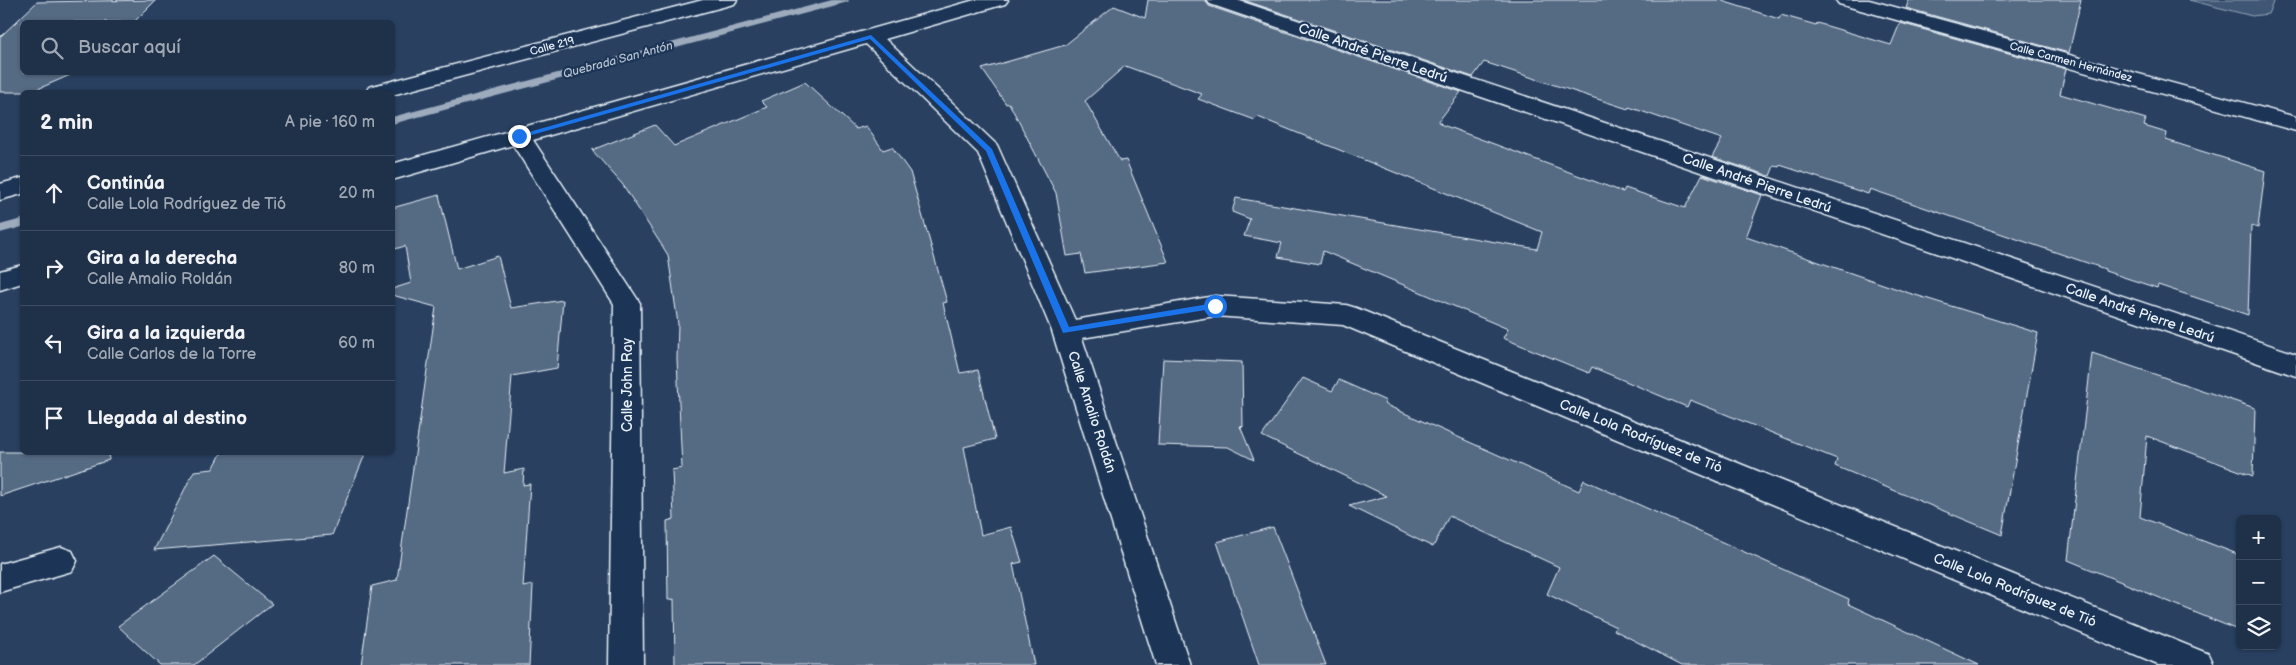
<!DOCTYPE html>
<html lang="es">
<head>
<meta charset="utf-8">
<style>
	:root { --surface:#1f3049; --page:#273850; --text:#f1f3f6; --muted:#a1a9b4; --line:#3c4b61 }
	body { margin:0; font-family:"Balsamiq Sans",sans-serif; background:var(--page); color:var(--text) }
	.controls { position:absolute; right:15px; bottom:15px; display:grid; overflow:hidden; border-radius:8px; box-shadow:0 1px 4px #0004 }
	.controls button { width:45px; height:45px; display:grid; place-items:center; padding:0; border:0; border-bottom:1px solid var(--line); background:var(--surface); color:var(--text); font:25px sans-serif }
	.stop { position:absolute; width:15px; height:15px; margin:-11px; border:4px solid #1a73e8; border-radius:50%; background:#fff }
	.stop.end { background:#1a73e8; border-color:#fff; box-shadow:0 1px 5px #0008 }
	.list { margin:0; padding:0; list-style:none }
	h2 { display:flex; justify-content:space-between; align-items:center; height:65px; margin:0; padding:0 20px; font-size:21px }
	h2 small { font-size:16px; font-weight:400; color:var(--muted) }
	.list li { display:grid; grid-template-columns:32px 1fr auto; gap:15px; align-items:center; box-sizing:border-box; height:75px; padding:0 20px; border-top:1px solid var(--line) }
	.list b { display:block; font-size:19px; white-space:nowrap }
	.list p { margin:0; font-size:16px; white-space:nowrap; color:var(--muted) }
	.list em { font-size:16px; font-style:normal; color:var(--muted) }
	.icon { flex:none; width:28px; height:28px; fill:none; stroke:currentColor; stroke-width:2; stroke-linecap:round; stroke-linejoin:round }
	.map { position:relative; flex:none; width:2296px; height:665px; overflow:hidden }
	.search { position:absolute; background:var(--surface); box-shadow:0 1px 4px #0004; left:20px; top:20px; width:375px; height:55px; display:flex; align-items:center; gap:12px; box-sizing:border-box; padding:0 18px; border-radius:8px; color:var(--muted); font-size:19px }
	.panel { position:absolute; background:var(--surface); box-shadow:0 1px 4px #0004; left:20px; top:90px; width:375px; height:365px; border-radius:8px }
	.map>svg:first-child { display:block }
	.green { fill:#415774; stroke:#94a4b6 }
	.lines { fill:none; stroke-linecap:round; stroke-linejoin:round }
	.stream { fill:#9dabbd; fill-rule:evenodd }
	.building { fill:#556a83; stroke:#e8f1f8 }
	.minor-casing { stroke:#e8f1f8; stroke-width:3 }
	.minor { fill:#1d3557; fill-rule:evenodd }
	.route { fill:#1a73e8 }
	.labels { text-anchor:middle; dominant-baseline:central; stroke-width:4.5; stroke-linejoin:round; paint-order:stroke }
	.far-street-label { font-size:11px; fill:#e8f1f8; stroke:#1d3557 }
	.far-water-label { font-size:12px; font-style:italic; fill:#b6c2d0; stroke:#1d3557 }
	.street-label { font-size:14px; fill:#e8f1f8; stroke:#1d3557 }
</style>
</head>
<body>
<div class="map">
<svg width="2296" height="665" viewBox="0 0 2296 665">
	<rect width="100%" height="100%" fill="#294061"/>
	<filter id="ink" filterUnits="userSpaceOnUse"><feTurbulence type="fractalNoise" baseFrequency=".02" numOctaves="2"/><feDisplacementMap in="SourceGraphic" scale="10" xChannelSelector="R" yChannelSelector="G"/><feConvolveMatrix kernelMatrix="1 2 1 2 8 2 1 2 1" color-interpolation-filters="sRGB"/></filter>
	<g filter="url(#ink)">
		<path class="green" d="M2189,0H2274L2268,14L2252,16Z"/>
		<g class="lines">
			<path class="stream" d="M832,0H849L848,2L392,124V117Z
				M22,219V227L0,233V225Z"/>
		</g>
		<path class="building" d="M156,0L134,22H22V72H77L31,92H0V37L37,2Z
			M1148,0H1205L1209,6L1461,92L1438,122L1441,123L1440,124L1623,192L1625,188L1685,208L1702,175L1762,195L1746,237L1909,293L2038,333L2002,535L1835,466L1837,459L1690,400L1687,407L1592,367L1589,373L1503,338L1508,329L1323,251L1320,264L1278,257L1282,243L1244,236L1250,219L1232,212L1236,198L1537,249L1542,232L1258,117L1255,120L1198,99L1202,94L1125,66L1085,101L1120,161L1126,160L1168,262L1085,273L1081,254L1067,256L1056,193L1009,103L1006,104L982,69L1065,45L1114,6L1145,18Z
			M1243,0H1719L1779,19L1781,15L1816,25L1817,23L1891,45L1900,23L2066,69L2060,94L2146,119L2144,126L2167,133L2166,140L2265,171L2258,228L2251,226L2248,315L2158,285L2157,288L2105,271V269L1870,189L1868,194L1780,165L1779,167L1774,166L1770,176L1712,157L1722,139L1629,107L1628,109L1484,62L1473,77Z
			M1909,0H2081L2069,53L1906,8Z
			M805,82L856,129L866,126L883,150L892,147L910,172L947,302L943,303L960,373L978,370L995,439L964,447L981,535L1011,527L1022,562L1013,564L1034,665H675L674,599L668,600L667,521L674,519L672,470L682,468L677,359L678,324L668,255L623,185L592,150L655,125L674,146L767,107L761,101Z
			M439,195L457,269L498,256L511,308L563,300L557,368L512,376L504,473L524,469L523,485L530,484L523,587L533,585L529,665H361L372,586L397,580L436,307L392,295V289L411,283L405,246L392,250V208Z
			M2092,353L2255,408L2253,476L2147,436L2140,517L2240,555V631L2068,560Z
			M1163,359L1242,362L1243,427L1240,426L1254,460L1228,447L1158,445Z
			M1303,378L1332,391L1339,380L1386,401L1384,404L1579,491L1584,480L1849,599L1848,604L1979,665H1682L1614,630L1616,627L1547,594L1559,567L1449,516L1433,547L1349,506L1387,496L1262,436Z
			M0,452H108L109,460L0,496Z
			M222,452H366L332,535L154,550L194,471L213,469Z
			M1273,527L1326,665H1259L1217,542Z
			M214,556L272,604L194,665H160L118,626Z"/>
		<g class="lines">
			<defs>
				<path id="minor" d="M703,0H737L734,4L392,95V92H366L369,87Z
					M975,0H1008L1005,4L885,39L997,145L1075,320L1215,296L1346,305L1356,308L2209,654L2214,665H2158L1343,325L1215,316L1082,338L1190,665H1156L1052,331L978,153L866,44L533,140L640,303L643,665H609L614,304L513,145L392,180V164Z
					M1207,0H1237L2296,354V376L1210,4Z
					M1836,0H1869L2296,117V131L1839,4Z
					M22,178V194L0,200V184Z
					M22,265V283L0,290V271Z
					M61,547L72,551L77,561L72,571L0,592V564Z"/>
			</defs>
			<use href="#minor" class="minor-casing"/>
			<use href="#minor" class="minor"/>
		</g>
	</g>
	<path class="route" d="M871,35L992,149L1069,327L1215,303L1219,306L1218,308L1063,333L986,151L870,39L521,138L515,136Z"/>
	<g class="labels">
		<g class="far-street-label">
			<text transform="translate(552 46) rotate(-15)">Calle 219</text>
			<text transform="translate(2071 62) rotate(15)">Calle Carmen Hernández</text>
		</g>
		<g class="far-water-label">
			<text transform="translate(618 60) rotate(-15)">Quebrada San Antón</text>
		</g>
		<g class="street-label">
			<text transform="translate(1373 53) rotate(19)">Calle André Pierre Ledrú</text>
			<text transform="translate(1757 183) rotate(19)">Calle André Pierre Ledrú</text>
			<text transform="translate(2140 313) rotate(19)">Calle André Pierre Ledrú</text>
			<text transform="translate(627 385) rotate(-90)">Calle John Ray</text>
			<text transform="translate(1092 412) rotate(72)">Calle Amalio Roldán</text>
			<text transform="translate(1641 436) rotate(22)">Calle Lola Rodríguez de Tió</text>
			<text transform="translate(2015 590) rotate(22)">Calle Lola Rodríguez de Tió</text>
		</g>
	</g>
</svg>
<div class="controls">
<button>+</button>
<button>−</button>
<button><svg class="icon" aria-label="layers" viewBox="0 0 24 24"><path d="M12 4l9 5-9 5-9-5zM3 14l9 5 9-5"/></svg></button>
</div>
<div class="stop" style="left:1215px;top:306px"></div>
<div class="stop end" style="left:519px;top:136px"></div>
<div class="search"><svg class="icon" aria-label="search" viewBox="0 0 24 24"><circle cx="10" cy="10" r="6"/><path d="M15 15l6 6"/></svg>Buscar aquí</div>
<section class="panel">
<h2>2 min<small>A pie · 160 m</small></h2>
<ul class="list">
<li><svg class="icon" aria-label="ahead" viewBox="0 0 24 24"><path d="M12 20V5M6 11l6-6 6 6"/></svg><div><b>Continúa</b><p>Calle Lola Rodríguez de Tió</p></div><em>20 m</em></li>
<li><svg class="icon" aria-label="right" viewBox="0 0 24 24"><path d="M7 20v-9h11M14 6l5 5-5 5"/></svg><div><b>Gira a la derecha</b><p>Calle Amalio Roldán</p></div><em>80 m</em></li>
<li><svg class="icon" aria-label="left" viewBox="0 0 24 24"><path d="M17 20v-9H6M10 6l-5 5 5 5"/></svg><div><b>Gira a la izquierda</b><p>Calle Carlos de la Torre</p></div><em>60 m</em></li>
<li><svg class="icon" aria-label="arrive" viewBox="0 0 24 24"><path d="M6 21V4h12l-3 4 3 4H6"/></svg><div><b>Llegada al destino</b></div></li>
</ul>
</section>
</div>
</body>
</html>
